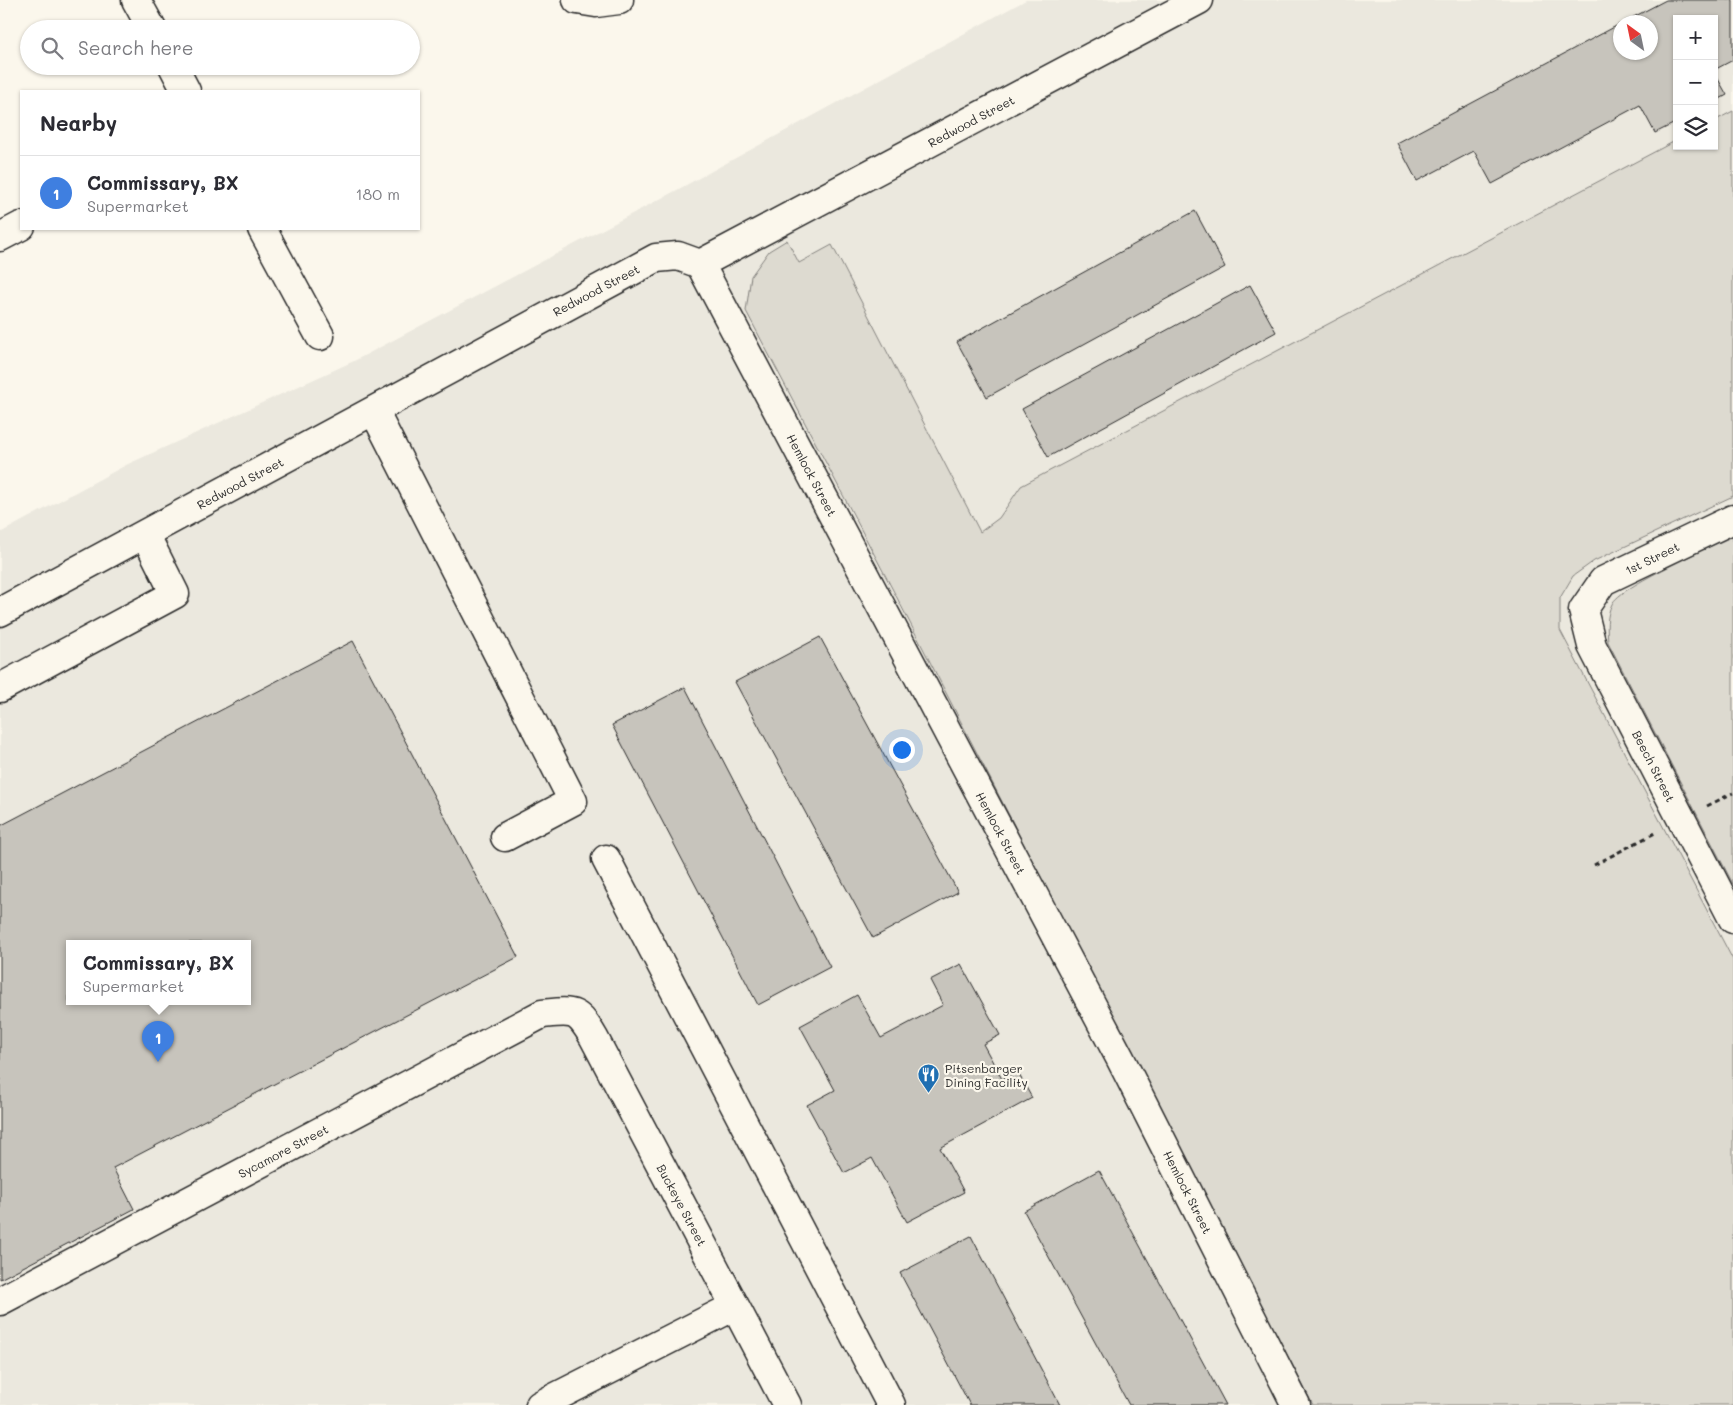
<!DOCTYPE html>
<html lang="en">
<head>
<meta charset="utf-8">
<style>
	:root { --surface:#fff; --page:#f7f7f7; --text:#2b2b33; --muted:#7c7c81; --line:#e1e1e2; --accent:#ea580c }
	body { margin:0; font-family:Mali,sans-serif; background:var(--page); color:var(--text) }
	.controls { position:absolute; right:15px; top:15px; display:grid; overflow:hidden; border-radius:0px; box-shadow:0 1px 4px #0004 }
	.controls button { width:45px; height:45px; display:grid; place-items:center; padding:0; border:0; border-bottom:1px solid var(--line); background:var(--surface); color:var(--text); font:25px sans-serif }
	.compass { position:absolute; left:1613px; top:15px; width:45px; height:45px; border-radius:50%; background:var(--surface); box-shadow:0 1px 4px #0004; rotate:327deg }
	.you { position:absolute; left:901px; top:749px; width:18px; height:18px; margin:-12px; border:4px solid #fff; border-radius:50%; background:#1a73e8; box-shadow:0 0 0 8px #1a73e833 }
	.badge { display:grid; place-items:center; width:32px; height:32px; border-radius:50%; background:var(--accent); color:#fff; font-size:16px; font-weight:700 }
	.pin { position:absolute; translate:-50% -41px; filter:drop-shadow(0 1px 2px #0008) }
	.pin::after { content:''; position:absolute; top:26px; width:18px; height:15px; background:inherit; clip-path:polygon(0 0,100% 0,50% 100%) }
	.popup { position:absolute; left:66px; top:940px; width:185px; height:65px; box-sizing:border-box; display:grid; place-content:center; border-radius:0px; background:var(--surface); filter:drop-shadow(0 1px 4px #0005); font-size:16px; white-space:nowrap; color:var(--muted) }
	.popup b { font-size:19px; color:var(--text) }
	.popup::after { content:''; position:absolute; left:50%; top:100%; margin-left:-10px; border:10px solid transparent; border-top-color:var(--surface) }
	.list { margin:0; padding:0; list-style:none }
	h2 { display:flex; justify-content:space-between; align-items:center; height:65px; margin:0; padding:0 20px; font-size:21px }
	h2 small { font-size:16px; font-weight:400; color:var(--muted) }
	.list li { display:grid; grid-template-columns:32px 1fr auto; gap:15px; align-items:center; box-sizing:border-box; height:75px; padding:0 20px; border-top:1px solid var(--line) }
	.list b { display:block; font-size:19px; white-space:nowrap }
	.list p { margin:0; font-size:16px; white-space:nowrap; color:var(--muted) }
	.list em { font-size:16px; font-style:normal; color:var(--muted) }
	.icon { flex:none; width:28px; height:28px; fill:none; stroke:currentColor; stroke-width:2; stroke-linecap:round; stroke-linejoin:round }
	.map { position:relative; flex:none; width:1733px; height:1405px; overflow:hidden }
	.search { position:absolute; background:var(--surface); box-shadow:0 1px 4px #0004; left:20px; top:20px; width:400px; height:55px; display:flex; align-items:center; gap:12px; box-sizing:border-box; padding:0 18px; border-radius:28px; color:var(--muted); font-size:19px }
	.panel { position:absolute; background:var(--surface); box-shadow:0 1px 4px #0004; left:20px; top:90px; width:400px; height:140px; border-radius:0px }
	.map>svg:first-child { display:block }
	.built { fill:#ebe8de; fill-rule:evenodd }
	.park { fill:#dddad0; stroke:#84827e }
	.building { fill:#c7c4bc; stroke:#2b2b2b; fill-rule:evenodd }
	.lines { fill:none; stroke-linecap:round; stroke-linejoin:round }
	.minor-casing { stroke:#2b2b2b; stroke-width:31 }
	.path { stroke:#2b2b2b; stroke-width:3; stroke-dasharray:5 4; stroke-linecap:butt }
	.minor { stroke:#fbf7ec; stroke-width:28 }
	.labels { text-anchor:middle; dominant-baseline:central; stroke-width:4.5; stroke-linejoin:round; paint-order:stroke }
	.street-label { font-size:12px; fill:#2b2b2b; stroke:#fbf7ec }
	.poi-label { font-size:12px; fill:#2b2b2b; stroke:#fbf7ec; text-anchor:start }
</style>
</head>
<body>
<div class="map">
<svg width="1733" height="1405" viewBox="0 0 1733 1405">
	<rect width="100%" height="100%" fill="#fbf7ec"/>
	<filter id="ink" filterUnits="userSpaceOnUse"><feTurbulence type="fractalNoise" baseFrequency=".02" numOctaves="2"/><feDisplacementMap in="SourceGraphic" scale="10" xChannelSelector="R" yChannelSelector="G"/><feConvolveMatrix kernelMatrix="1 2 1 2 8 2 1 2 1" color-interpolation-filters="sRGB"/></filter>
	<g filter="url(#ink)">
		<path class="built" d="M1026,0H1733V1405H0V533L126,465L354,361L677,190ZM1677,19H1714V146H1677ZM1620,22H1650V52H1620ZM69,943H247V1001H69Z"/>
		<path class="park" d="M1733,111V496L1594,561L1573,576L1560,598V630L1733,960V1405H1313L894,592L746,311L751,276L769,251L787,240L799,263L832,245L980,532L999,518L1021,486L1677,140V146H1714V121Z
			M1733,536V884L1608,642C1607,629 1606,616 1612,604C1620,586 1711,547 1733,536Z"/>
		<path class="building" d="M1666,0H1733V60L1714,70V19H1677V122L1655,133L1640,105L1492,184L1474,151L1417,181L1397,143L1620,24V52H1650V22H1624Z
			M1714,72L1727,95L1714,102Z
			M1195,211L1225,267L987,397L957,342Z
			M1250,285L1276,332L1048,457L1022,409Z
			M820,637L958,892L873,938L735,682Z
			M353,641L518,957L113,1168L134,1209L0,1279V826ZM69,943H247V1001H69Z
			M685,687L830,967L758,1005L612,725Z
			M961,964L1000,1035L983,1044L1002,1079L1017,1071L1032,1098L940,1148L964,1192L907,1222L872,1158L844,1173L807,1105L835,1090L800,1026L857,995L881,1038L943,1005L930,980Z
			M1099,1170L1226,1405H1129L1024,1211Z
			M971,1236L1060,1405H970L900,1273Z"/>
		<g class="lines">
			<defs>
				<path id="minor" d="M136,0L152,29
					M577,0L596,3L619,0
					M173,66L186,91
					M262,229L320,336
					M0,237L21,226
					M700,264L1120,1058L1296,1405
					M374,411L573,801L505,837
					M1733,519L1603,581L1583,610L1592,646L1733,919
					M0,612L656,258L678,256L700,264L1199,0
					M0,688L175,594L145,534
					M606,859L891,1405
					M0,1301L542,1014C574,1011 577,1009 594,1038L787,1405
					M540,1405L735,1306"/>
			</defs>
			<use href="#minor" class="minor-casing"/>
			<path class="path" d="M1707,806L1733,793
				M1594,865L1655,833"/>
			<use href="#minor" class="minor"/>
		</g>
	</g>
	<defs>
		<symbol id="restaurant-pin" viewBox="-11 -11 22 30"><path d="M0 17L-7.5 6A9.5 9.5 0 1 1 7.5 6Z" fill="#1f6fb2" stroke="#fbf7ec"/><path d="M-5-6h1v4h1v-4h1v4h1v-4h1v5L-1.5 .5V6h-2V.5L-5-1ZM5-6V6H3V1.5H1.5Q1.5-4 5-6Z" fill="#fff"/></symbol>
	</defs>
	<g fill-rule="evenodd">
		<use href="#restaurant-pin" x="916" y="1062" width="25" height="34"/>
	</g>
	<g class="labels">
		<g class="street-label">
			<text transform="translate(971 121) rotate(-28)">Redwood Street</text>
			<text transform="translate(596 290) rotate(-28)">Redwood Street</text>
			<text transform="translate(812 475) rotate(62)">Hemlock Street</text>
			<text transform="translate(240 483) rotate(-28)">Redwood Street</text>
			<text transform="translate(1652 558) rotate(-26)">1st Street</text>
			<text transform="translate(1654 766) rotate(63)">Beech Street</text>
			<text transform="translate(1001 833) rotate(62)">Hemlock Street</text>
			<text transform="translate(283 1151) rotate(-28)">Sycamore Street</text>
			<text transform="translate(1188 1192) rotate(63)">Hemlock Street</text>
			<text transform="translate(682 1205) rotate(62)">Buckeye Street</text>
		</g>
		<g class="poi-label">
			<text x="945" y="1068">Pitsenbarger<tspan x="945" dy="14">Dining Facility</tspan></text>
		</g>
	</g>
</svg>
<div class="controls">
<button>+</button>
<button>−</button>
<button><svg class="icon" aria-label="layers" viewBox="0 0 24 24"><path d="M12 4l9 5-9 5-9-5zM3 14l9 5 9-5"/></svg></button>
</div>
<svg class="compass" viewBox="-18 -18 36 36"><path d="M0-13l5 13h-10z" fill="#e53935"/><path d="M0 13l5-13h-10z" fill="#7c7c81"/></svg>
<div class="you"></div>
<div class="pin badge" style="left:158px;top:1062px;background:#3f7fe0">1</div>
<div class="popup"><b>Commissary, BX</b>Supermarket</div>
<div class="search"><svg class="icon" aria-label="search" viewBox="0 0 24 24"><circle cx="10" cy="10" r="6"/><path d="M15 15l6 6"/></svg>Search here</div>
<section class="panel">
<h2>Nearby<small></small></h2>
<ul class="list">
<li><span class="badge" style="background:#3f7fe0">1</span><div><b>Commissary, BX</b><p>Supermarket</p></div><em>180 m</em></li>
</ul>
</section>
</div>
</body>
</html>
